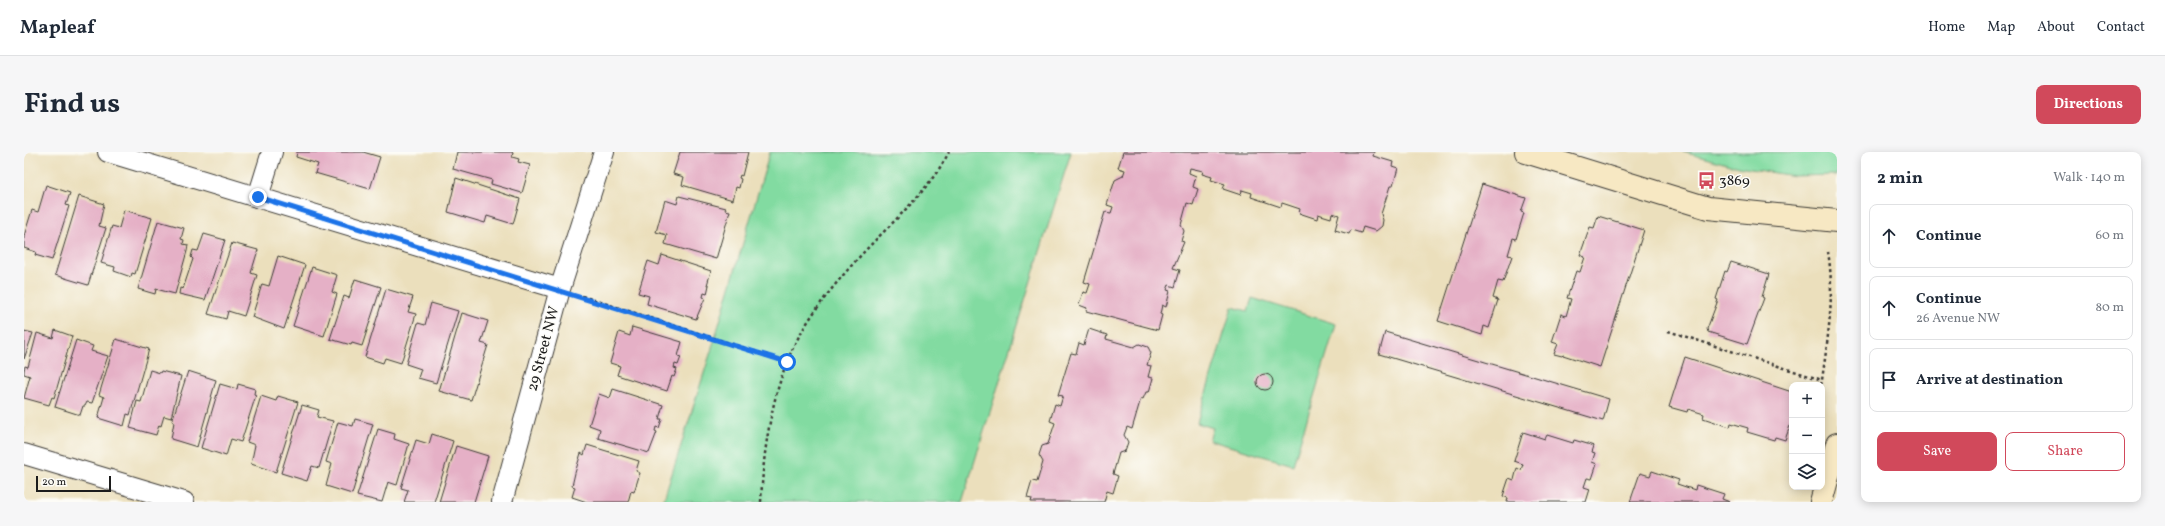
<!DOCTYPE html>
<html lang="en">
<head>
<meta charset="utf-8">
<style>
	:root { --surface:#fff; --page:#f6f6f7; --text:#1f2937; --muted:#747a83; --line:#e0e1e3; --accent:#d1495b }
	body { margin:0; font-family:Vollkorn,serif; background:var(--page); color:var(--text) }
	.controls { position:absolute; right:12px; bottom:12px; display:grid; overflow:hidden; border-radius:8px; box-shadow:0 2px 10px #0003 }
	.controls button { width:36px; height:36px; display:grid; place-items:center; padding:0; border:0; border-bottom:1px solid var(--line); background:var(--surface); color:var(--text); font:20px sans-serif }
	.scale { position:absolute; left:12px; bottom:10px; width:75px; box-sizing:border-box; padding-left:4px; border:2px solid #1c1c1c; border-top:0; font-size:11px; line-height:14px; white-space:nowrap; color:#1c1c1c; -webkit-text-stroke:3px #fdfcf7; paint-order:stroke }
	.stop { position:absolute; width:12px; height:12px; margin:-9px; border:3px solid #1a73e8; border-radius:50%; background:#fff }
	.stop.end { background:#1a73e8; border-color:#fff; box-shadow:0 1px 4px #0008 }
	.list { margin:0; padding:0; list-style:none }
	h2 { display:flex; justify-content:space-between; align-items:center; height:52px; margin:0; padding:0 16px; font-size:17px }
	h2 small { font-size:13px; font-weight:400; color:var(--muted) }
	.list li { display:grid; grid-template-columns:26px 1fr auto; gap:12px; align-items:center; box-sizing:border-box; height:64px; margin:0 8px 8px; padding:0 8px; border:1px solid var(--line); border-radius:8px }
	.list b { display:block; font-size:15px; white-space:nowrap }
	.list p { margin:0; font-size:13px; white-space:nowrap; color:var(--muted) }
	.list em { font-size:13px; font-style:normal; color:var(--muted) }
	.actions { display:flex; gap:8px; padding:12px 16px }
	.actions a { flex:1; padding:9px 0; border:1px solid var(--accent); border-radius:8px; text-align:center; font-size:14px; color:var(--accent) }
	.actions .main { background:var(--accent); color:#fff }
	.icon { flex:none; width:22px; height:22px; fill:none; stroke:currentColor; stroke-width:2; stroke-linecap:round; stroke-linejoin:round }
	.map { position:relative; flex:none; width:1813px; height:350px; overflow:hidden; border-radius:8px }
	header { display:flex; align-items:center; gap:24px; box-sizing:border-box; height:56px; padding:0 20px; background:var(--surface); border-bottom:1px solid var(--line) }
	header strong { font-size:19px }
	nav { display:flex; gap:22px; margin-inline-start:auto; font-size:14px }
	.intro { display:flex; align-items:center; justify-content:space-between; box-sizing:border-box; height:96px; padding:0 24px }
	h1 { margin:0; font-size:28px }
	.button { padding:10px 18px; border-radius:8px; background:var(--accent); color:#fff; font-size:14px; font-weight:700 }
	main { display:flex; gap:24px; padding:0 24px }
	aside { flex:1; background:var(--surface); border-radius:8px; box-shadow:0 2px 10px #0003 }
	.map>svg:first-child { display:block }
	.green { fill:#82dba1; stroke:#4f7c5e }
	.building { fill:#e5b0c6 }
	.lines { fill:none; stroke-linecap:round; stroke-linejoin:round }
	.street-casing { stroke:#3b3934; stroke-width:22 }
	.secondary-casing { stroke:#3b3934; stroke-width:24 }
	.path { stroke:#3b3934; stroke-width:2.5; stroke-dasharray:3 3; stroke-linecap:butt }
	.street { stroke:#fff; stroke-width:20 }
	.secondary { stroke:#f7e8c3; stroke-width:22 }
	.route { stroke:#1a73e8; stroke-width:5 }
	.labels { text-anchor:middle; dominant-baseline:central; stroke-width:3; stroke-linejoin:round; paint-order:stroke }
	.poi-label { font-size:15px; fill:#1c1c1c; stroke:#fdfcf7; text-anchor:start }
	.street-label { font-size:15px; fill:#1c1c1c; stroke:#fdfcf7 }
</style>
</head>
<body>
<header>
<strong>Mapleaf</strong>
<nav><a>Home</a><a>Map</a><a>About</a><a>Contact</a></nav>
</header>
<div class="intro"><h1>Find us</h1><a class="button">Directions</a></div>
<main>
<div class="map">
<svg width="1813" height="350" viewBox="0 0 1813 350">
	<rect width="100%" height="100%" fill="#fdfcf7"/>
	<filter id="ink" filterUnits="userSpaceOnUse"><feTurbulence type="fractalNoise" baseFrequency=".025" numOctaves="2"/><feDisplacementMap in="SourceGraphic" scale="8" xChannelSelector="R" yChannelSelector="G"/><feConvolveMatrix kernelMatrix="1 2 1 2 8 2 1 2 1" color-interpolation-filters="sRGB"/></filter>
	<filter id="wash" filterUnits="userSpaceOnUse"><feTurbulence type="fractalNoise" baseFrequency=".012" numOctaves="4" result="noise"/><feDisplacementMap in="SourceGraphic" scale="16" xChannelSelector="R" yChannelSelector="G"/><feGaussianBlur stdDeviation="0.9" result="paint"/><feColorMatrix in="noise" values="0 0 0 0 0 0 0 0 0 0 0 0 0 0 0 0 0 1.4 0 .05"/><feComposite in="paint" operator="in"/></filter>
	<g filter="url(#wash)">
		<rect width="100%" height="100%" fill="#ebdfbc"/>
		<path class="green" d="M746,0H1047L938,350H639L688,196Z
			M1659,0H1813V23L1770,24L1714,15Z
			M1228,146L1312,172L1269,313L1185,288L1189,276L1173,271L1208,155L1224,159Z"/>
		<g id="blocks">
			<path class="building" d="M273,0H339L356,5L346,37L291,21L294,12L272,5Z
				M433,0H489L488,5L495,7L494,10L506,13L498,41L467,32L468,28L429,17Z
				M656,0H724L718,24L716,23L715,26L717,27L715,36L712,35L709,48L658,33L660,25L649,22Z
				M1099,0H1350L1349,4L1369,10L1368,14L1374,16L1369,34H1366L1357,62L1359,68L1358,74L1352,79L1339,75L1337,81L1327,78L1325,82L1311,78L1315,63L1308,61L1307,66L1294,62L1293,67L1275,61L1276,57L1258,51L1257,55L1227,45L1228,41L1218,38L1217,43L1199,37L1201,32L1187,28L1188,25L1178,22L1179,19L1166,16L1165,21L1172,24L1169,35L1174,37L1169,53L1163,51L1157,73L1160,79L1157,89L1160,90L1149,116L1156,118L1151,135L1145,133L1143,138L1146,139L1142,155L1138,153L1136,162L1138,163L1134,178L1062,159L1063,156L1055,153L1059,140L1063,141L1066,132L1060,130L1081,60L1087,61L1089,55L1083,53L1091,28L1099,24L1101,18L1094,16Z
				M432,26L496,47L489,72L463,64L461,71L424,60Z
				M1458,32L1502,46L1497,60L1500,61L1492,87L1489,86L1484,103L1488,104L1479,130L1474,129L1469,146L1474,148L1465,176L1460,174L1458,183L1414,169Z
				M22,33L46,41L42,53L45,54L28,108L11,103L12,100L0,96V84L8,58L14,60Z
				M55,44L80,52L75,74L82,76L64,133L31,123Z
				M655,44L702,56L701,58L706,59L692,107L641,92L643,83L632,80L641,48L653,52Z
				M100,58L128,66L111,122L108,121L107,125L90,119L91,115L77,111L88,74L95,76Z
				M1574,64L1620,78L1576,215L1539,203L1538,204L1530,202L1534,192L1528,190L1537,162L1542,164L1547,147L1543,146L1552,119L1556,120L1561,105L1556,103L1566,75L1570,76Z
				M134,69L160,76L157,87L160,88L159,92L164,93L163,99L151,142L132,137L131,142L114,137Z
				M180,82L201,88L181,148L155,142L156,136L159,137L169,107L167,105L169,98L174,99Z
				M208,91L234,98L227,121L233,123L220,164L204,159L202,167L184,162Z
				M638,103L687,119L683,133H685L683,142L680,141L679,145L681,146L672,167L623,152L625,144L614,141L624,109L635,113Z
				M254,104L281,113L260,177L228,165L238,132L245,134Z
				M1707,110L1745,122L1738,145L1740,146L1723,192L1684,180L1683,177L1694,148L1692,147L1701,119L1703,120Z
				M288,115L313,123L308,140L313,142L300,184L269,174Z
				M331,127L357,135L338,194L328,191L327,193L306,187L320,144L325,146Z
				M362,137L389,145L384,160L392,162L377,211L361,206L359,211L341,205Z
				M407,151L434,159L412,231L394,226L397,217L382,212L394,171L401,173Z
				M438,161L464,169L457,191L464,193L447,248L415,239Z
				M608,175L658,190L654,204L657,205L654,213L651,212L650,216L653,217L650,225L648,224L643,239L593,223L596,214L586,211L595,180L606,184Z
				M1065,177L1083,183L1082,187L1110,195L1115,192L1124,195L1127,201L1123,213L1127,214L1124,225L1129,226L1125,240H1122L1119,247L1117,246L1108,277L1103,275L1100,283L1104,290L1101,299L1095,301L1089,322L1094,324L1089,341L1083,339L1080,350H1007L1008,347L1003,346L1008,329L1013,330L1019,310L1015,303L1018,294L1024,292L1031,271L1026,269L1031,252L1036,254L1039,244L1034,243L1047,201L1052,202L1055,191L1060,193Z
				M31,178L48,184L30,246L28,245L25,253L0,246L6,224L0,222V219L1,214L4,215L13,181L29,186Z
				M0,179L9,181L0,207Z
				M1361,180L1585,247L1579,269L1355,202Z
				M92,187L125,197L106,263L103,262L100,274L74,266L80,245L75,243Z
				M52,188L69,194L67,199L84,204L68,251L63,250L61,254H59L56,263L31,255Z
				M1661,205L1768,240V268L1761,288L1751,285L1750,288L1723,280L1724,276L1707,271L1706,275L1679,266L1680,262L1664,257L1663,260L1645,255Z
				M126,218L136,221L137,219L157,224L147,266L140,264L137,274L135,273L132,283L106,276L113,249L117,250Z
				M164,219L192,228L173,295L147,287L150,270L148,269Z
				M1233 230a8 8 0 1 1 16 0a8 8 0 1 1-16 0Z
				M196,232L213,237L214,232L231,237L230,242L232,243L217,290L207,287L202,304L177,296Z
				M589,237L639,253L635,267H638L635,276L632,275L631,279L633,280L625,301L574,286L576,277L565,273L575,242L586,246Z
				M237,244L252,249L254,244L274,250L252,320L227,312L231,293L223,290Z
				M278,253L295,258L293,265L309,269L295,316L288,314L283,329L257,321Z
				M331,267L349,272L328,342L302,334L308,312L302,310L314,270L329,274Z
				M354,277L371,282L370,287L385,292L373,333L364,330L358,350L333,344Z
				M1499,280L1521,287L1523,283L1549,291L1550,288L1570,294L1568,300L1571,301L1568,310L1573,312L1568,327L1563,326L1560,335L1566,337L1562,350H1483L1484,346L1479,344L1485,326L1490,328L1493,316L1497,318L1499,312L1490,309Z
				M408,282L429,289L410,350H380L384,338L377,336L392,288L405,292Z
				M563,293L615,309L612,319L616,321L610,340L607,339L604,350H563L548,345L551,335L548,334L551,321L557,301L560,303Z
				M432,294L464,304L450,350H415Z
				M1628,319L1655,328L1653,332L1671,338L1672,333L1700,342L1698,347L1706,350H1606L1616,321L1626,324Z"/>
		</g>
	</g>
	<g filter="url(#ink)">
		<use href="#blocks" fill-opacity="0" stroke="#3b3934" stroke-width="1"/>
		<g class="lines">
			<defs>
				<path id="street" d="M84,0L536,137
					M234,45L248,0
					M0,302L160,350
					M478,350L536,137L580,0"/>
				<path id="secondary" d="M1502,0L1684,56L1813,69
					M1797,350L1813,292"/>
			</defs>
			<use href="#street" class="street-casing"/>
			<use href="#secondary" class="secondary-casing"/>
			<path class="path" d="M558,144L763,210
				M1644,179L1798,228C1804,185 1811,142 1804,100
				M1797,233L1798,228
				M737,350C739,304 746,253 763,210C777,172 811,131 839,101C868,70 905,39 925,0"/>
			<use href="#street" class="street"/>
			<use href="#secondary" class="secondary"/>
		</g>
	</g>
	<g class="lines" filter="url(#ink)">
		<path class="route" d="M234,45L763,210"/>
	</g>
	<defs>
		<symbol id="bus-bare" viewBox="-9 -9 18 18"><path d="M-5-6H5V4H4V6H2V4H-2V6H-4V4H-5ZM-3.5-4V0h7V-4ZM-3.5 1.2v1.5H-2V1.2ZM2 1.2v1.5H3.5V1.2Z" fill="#d1495b" stroke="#fdfcf7" stroke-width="2.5" paint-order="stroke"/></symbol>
	</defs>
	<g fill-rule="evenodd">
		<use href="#bus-bare" x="1670" y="16" width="25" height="25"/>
	</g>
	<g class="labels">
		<g class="poi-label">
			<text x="1695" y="29">3869</text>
		</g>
		<g class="street-label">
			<text transform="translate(520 197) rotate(-75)">29 Street NW</text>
		</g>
	</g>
</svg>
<div class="controls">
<button>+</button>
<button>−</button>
<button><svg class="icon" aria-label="layers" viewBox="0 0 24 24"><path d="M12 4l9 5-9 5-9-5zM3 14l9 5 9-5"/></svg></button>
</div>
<div class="scale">20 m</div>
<div class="stop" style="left:763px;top:210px"></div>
<div class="stop end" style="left:234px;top:45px"></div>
</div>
<aside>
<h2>2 min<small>Walk · 140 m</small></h2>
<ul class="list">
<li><svg class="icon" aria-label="ahead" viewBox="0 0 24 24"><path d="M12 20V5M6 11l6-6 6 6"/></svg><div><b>Continue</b></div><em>60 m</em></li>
<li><svg class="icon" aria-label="ahead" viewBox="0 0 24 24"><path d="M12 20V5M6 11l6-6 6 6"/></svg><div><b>Continue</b><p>26 Avenue NW</p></div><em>80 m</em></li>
<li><svg class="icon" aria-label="arrive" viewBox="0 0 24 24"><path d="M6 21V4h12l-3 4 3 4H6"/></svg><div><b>Arrive at destination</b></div></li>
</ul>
<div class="actions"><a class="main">Save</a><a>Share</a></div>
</aside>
</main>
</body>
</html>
